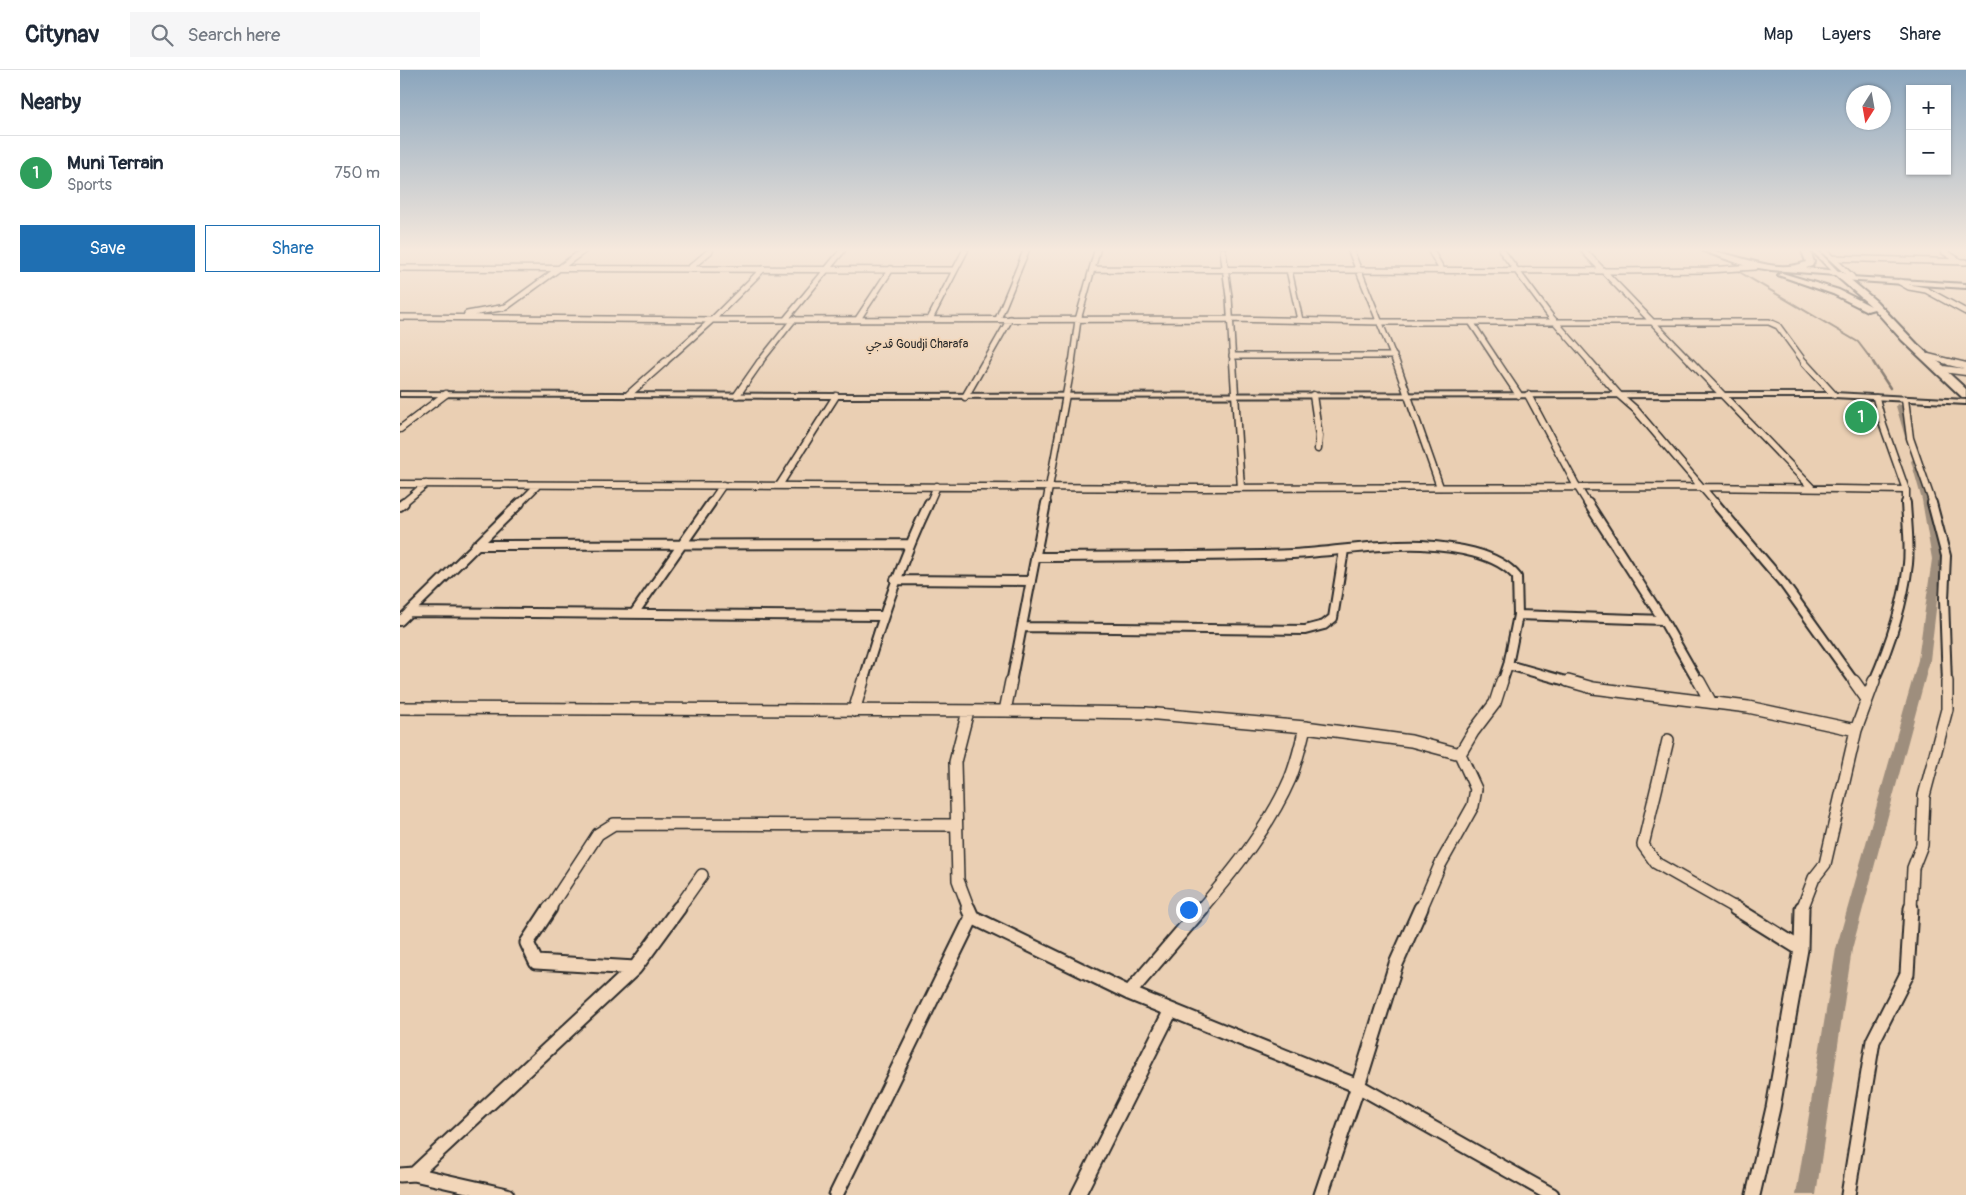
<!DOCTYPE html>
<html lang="en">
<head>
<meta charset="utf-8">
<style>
	:root { --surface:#fff; --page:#f6f6f7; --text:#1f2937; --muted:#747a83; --line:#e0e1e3; --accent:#1f6fb2 }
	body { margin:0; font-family:Pangolin,"Playpen Sans Arabic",sans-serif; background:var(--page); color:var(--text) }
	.controls { position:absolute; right:15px; top:15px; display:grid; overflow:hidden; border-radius:0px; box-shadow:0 1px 4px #0004 }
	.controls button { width:45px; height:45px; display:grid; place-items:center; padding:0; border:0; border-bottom:1px solid var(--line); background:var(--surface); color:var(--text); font:25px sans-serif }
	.compass { position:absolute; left:1446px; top:15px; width:45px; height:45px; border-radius:50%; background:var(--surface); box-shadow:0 1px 4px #0004; rotate:191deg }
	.you { position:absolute; left:788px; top:839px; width:18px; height:18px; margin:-12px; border:4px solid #fff; border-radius:50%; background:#1a73e8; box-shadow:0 0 0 8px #1a73e833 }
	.badge { display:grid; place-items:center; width:32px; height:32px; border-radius:50%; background:var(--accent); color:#fff; font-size:16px; font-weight:700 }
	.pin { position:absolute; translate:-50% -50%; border:2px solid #fff; box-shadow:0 1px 5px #0006 }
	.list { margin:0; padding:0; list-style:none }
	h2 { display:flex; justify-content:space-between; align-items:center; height:65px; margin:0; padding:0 20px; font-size:21px }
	h2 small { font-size:16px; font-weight:400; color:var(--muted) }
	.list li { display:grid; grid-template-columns:32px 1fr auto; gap:15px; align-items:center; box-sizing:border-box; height:75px; padding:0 20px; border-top:1px solid var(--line) }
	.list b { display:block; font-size:19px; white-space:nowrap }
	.list p { margin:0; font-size:16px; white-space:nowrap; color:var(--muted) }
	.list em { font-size:16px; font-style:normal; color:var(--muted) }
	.actions { display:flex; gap:10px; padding:15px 20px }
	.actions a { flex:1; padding:11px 0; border:1px solid var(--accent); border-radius:0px; text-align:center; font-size:18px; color:var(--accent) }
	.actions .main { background:var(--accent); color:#fff }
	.icon { flex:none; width:28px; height:28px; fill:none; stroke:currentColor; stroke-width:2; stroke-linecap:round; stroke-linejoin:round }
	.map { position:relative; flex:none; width:1566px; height:1125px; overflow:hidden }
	header { display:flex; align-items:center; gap:30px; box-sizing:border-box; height:70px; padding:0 25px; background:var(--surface); border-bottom:1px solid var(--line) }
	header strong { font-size:24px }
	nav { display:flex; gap:28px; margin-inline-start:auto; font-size:18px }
	.search { width:350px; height:45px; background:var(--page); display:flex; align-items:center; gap:12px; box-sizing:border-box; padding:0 18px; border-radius:0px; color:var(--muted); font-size:19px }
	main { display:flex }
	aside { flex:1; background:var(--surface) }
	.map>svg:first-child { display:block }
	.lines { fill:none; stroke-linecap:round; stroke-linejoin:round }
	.stream-far1 { stroke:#70665c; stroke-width:2 }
	.stream { stroke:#70665c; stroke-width:2.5 }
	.canal { fill:#9e8e7d; fill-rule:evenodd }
	.street-far4-casing { stroke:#2b2b2b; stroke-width:8 }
	.street-far3-casing { stroke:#2b2b2b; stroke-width:9 }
	.street-far2-casing { stroke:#2b2b2b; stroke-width:12 }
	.street-far1-casing { stroke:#2b2b2b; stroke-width:14 }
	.street-casing { stroke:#2b2b2b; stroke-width:17 }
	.secondary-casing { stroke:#2b2b2b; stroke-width:4 }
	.highway-casing { stroke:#2b2b2b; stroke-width:4 }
	.street-far4 { stroke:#f2d6b9; stroke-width:5 }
	.street-far3 { stroke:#f2d6b9; stroke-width:6 }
	.street-far2 { stroke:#f2d6b9; stroke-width:8 }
	.street-far1 { stroke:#f2d6b9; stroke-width:11 }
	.street { stroke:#f2d6b9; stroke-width:13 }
	.secondary { fill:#f2d6b9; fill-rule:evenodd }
	.highway { fill:#f2d6b9; fill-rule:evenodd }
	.labels { text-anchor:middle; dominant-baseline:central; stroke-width:4; stroke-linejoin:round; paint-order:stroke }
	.far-neighbourhood-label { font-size:12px; fill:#2b2b2b; stroke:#f2d6b9 }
</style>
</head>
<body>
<header>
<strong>Citynav</strong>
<div class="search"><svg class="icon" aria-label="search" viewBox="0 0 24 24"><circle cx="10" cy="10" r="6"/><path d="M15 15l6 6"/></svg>Search here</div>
<nav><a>Map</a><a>Layers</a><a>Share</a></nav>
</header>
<main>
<aside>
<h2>Nearby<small></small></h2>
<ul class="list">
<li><span class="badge" style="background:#2e9e5b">1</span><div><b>Muni Terrain</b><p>Sports</p></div><em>750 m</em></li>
</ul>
<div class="actions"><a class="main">Save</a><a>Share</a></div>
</aside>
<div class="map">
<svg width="1566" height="1125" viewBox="0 0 1566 1125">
	<rect width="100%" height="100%" fill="#eacfb3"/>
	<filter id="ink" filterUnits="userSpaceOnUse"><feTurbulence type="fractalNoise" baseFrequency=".02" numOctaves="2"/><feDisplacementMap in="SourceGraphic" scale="10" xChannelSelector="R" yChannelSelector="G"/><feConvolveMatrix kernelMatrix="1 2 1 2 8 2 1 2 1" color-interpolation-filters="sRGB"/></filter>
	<g filter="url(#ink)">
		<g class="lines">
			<path class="stream-far1" d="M1336,200L1458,272L1474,293"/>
			<path class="stream" d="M1473,292L1490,318"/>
			<path class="canal" d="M1497,334L1504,336L1514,370L1513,372H1507L1506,370L1496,336Z
				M1515,388L1519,391L1532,430L1542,489L1530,590L1452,879L1416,1125H1396L1436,879L1518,590L1532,489L1522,430L1511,391Z"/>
			<defs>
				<path id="street-far4" d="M823,181L829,227L833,293
					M951,181L996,293
					M1031,181L1042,200
					M1102,181L1151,247L1191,293
					M1184,181L1292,293
					M1424,181L1452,207
					M1543,181L1559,191
					M1432,188L1566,192
					M0,198L555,200
					M290,198L310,181
					M693,199L1217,201L1308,200L1355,197
					M889,200L900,250
					M1500,212L1509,217L1526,220L1566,242
					M67,244L106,237L183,181
					M0,247L312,250L830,249L981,252H1369L1378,256L1405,293
					M386,249L442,181
					M458,249L491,199
					M530,249L565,181
					M598,249L626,181
					M1071,252L1098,293
					M832,286H994
					M1526,286L1554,293
					M264,293L312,250L363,199
					M359,293L394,249
					M585,293L610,249
					M672,293L678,250L697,181"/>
				<path id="street-far3" d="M833,292L841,418
					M996,292L1040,417
					M1097,292L1119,325
					M1190,292L1219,325L1235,339L1316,434
					M1291,292L1412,418
					M1404,292L1434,325
					M1549,292L1566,296
					M1536,294L1543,299L1566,302
					M229,324L265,292
					M337,325L360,292
					M913,325L919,366L918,379
					M1128,325L1175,413L1188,434
					M565,327L585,292
					M1476,328L1483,355L1506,420V434
					M1505,329L1510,368L1533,434
					M0,359L46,324
					M0,414L795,418L1302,417L1506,420
					M380,414L436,326
					M2,434L26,414
					M119,434L138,415
					M310,434L323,415
					M529,434L537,416
					M646,434L672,292"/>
				<path id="street-far2" d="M1188,433L1263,550L1299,613
					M1315,433L1384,514L1455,613
					M1532,433L1546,486L1544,529L1547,613
					M0,436L4,433
					M76,475L509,474
					M635,487C721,486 807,487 893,484C936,482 979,473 1022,475C1052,477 1097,482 1117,507L1118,545L1108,595L1102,613
					M495,510L631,511
					M9,542L482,546
					M235,542L311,433
					M1118,545L1263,550
					M0,551L120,433
					M622,557L905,560L924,555L933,548L944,480
					M1108,595L1173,613
					M463,613C481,551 501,491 529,433
					M611,613L646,433
					M1473,613C1490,575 1503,536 1508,494C1510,475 1507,453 1506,433"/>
				<path id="street-far1" d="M611,611L605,641L746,643L905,657L1011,671L1060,684
					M1168,611L1193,618L1348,637L1456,660
					M1299,611L1310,631
					M1454,611L1466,628
					M0,638L605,641
					M454,641L463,611
					M568,641L555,692L558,810L569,839
					M1268,670L1243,775L1256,793L1337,839
					M149,839L198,764L214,754L556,755
					M278,839L302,805
					M801,839C835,799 869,757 890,709C897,692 901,674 905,657
					M1021,839L1040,795L1073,736L1076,719L1060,684L1073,662L1095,633L1102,611
					M1402,839L1414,808L1425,794L1456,660L1474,611
					M1511,839L1513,798L1522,775L1524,726L1547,639V611"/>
				<path id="street" d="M150,838L127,873L136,892L235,898
					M1335,838L1401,879
					M572,847L729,923L958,1016L1152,1125
					M729,923L802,838
					M14,1104L235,898L279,838
					M0,1105L14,1104L107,1125
					M436,1125L572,847L568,838
					M678,1125L771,940
					M921,1125L958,1016L996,894L1021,838
					M1353,1125L1373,1038L1401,879L1402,838
					M1448,1125L1473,971L1507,904L1511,838"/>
				<path id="secondary" d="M1412,181H1418L1439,202L1450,205L1451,207L1566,214V218L1443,210L1440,208L1442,206L1435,204Z
					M0,322L436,324L1434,323L1566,330V334L1434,327L436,328L0,326Z"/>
				<path id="highway" d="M1303,181C1338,181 1371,206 1406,192L1402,181H1410L1414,192L1412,196L1406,198L1440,201L1476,231L1517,274L1566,319V328L1562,327L1502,270L1474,239L1467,241L1433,224L1378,205L1382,203L1439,220L1471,236L1435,205L1371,200L1346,196Z"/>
			</defs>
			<use href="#street-far4" class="street-far4-casing"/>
			<use href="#street-far3" class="street-far3-casing"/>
			<use href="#street-far2" class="street-far2-casing"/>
			<use href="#street-far1" class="street-far1-casing"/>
			<use href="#street" class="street-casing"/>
			<use href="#secondary" class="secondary-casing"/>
			<use href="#highway" class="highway-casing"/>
			<use href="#street-far4" class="street-far4"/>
			<use href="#street-far3" class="street-far3"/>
			<use href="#street-far2" class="street-far2"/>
			<use href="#street-far1" class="street-far1"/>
			<use href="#street" class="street"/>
			<use href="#secondary" class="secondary"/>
			<use href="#highway" class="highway"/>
		</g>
	</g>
	<linearGradient id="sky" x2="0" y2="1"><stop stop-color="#8aa5bd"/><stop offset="0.53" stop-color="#f6e9dd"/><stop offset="1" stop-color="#f6e9dd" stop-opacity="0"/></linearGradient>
	<rect width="1566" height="339" fill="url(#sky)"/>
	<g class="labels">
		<g class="far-neighbourhood-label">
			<text x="517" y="274">قدجي Goudji Charafa</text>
		</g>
	</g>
</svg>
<div class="controls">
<button>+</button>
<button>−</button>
</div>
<svg class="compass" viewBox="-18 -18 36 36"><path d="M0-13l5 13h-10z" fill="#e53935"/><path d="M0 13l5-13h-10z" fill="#747a83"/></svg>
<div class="you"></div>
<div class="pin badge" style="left:1461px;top:347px;background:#2e9e5b">1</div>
</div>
</main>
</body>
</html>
